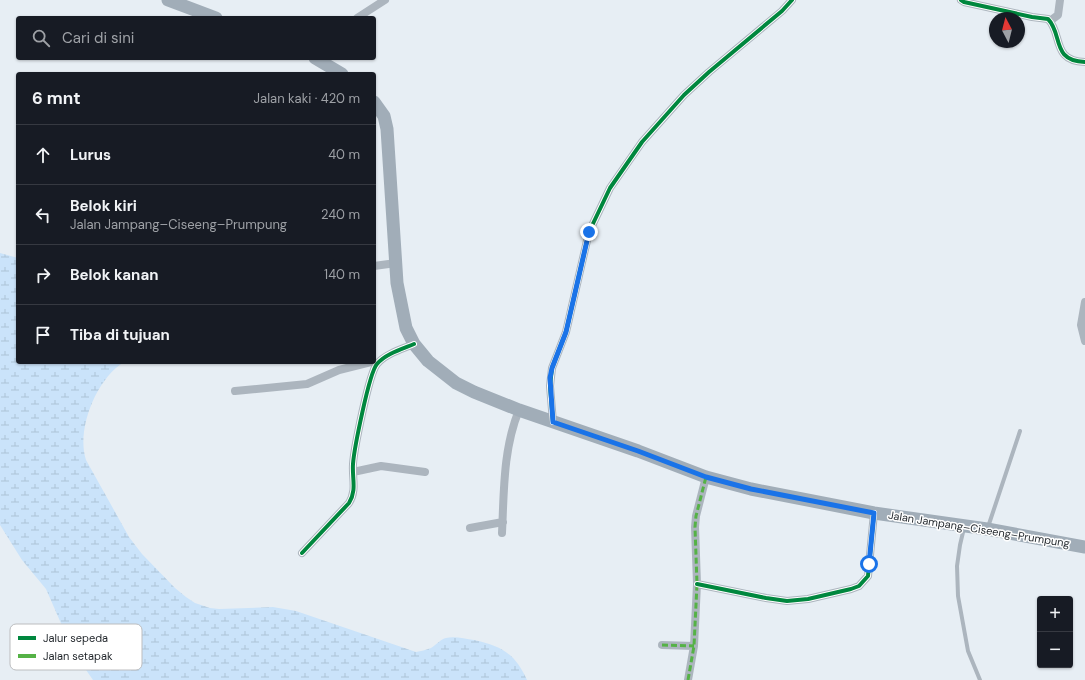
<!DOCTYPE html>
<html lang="id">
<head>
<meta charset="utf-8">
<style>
	:root { --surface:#171b24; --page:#20242c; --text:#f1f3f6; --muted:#9ea1a6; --line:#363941 }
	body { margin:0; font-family:"DM Sans",sans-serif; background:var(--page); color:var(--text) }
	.controls { position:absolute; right:12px; bottom:12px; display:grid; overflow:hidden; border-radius:4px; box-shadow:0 1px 3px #0004 }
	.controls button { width:36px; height:36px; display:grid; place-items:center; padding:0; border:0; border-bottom:1px solid var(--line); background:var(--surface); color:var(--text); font:20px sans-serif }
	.compass { position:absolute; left:989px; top:12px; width:36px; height:36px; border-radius:50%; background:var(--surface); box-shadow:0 1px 3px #0004; rotate:353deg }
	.stop { position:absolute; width:12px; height:12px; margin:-9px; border:3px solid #1a73e8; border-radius:50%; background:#fff }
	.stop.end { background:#1a73e8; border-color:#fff; box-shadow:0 1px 4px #0008 }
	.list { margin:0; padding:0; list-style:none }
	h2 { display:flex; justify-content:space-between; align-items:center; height:52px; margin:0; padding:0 16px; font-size:17px }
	h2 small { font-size:13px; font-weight:400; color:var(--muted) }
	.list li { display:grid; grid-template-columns:26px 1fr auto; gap:12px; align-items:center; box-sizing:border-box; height:60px; padding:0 16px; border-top:1px solid var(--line) }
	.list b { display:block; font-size:15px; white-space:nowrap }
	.list p { margin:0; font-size:13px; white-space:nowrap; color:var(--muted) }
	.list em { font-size:13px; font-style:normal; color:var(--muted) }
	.icon { flex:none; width:22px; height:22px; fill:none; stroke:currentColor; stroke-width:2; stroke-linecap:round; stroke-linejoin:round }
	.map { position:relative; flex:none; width:1085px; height:680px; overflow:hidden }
	.search { position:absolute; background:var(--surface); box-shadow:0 1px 3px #0004; left:16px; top:16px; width:360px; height:44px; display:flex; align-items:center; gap:10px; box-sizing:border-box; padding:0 14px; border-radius:4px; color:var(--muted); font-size:15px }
	.panel { position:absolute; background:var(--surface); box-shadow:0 1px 3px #0004; left:16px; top:72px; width:360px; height:292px; border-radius:4px }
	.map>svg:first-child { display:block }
	.wetland { fill:url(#wetland-marsh) }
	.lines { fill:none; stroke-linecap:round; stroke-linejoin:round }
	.lane { stroke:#acb5be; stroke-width:4 }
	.street { stroke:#acb5be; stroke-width:8 }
	.primary { stroke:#a1adb8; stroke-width:13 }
	.quiet { stroke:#55b246; stroke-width:3; stroke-dasharray:6 3; stroke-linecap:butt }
	.cycleway-casing { stroke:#fff; stroke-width:6 }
	.cycleway { stroke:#00873e; stroke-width:4 }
	.route { stroke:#1a73e8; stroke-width:5 }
	.labels { text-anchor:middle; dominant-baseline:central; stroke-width:3; stroke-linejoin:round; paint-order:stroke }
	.street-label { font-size:11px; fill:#1f2429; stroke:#fff }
	.key { fill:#fff; stroke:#bcbdbf; stroke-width:1 }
	.key-label { font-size:11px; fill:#1f2429 }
</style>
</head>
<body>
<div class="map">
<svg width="1085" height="680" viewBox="0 0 1085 680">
	<defs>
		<pattern id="wetland-marsh" width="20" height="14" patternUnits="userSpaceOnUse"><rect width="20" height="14" fill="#cae3fa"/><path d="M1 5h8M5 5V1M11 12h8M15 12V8" fill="none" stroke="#adc3d6"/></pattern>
	</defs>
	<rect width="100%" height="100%" fill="#e7eef4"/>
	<path class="wetland" d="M0,253L18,258V362H124C96,379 76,430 86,460L129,537L142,554L175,588L186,597L195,603L210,608L219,609L273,607L296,611L416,652C421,651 426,650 431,648C436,645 441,639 446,638C455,636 465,639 474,640C501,646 515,653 527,680H93L84,667L70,644L46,589L22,560L0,525Z"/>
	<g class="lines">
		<path class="lane" d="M988,527L1020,431
			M964,528L960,545L957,566L958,596L968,651L980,680"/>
		<path class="street" d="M961,0L964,2L1032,17L1048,19C1063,34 1051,61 1085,62
			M357,18L385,0
			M1050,21L1058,15L1060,0
			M374,266L396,263
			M1085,302L1081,325L1085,341
			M235,391L307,384L339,370L371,362
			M553,422L550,386L552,368L566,332L589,232L610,188L642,142L684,95L709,72L782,11L792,0
			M353,472L381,466L425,472
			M470,528L503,522
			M502,533C504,492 503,449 519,410
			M302,553L349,503C357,490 352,479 353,464C354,450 369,373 377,364C385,354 402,349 414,344
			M697,584L766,598L787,601L808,599L851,589L859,586L868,576L874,513
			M662,645L694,646
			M688,680L694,646L697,584L695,527L696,516L706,477"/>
		<path class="primary" d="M168,0L216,18
			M315,58L342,74
			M374,102L384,116L387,129L397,283L406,328L414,344L428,361L456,383L474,392L519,410L638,451L706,477L751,489L874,513L987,529L1085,547"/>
		<path class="quiet" d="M662,645L694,646
			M688,680L694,646L697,584L695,527L696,516L706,477"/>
		<defs>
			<path id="cycleway" d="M961,0L964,2L1032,17L1048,19C1063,34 1051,61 1085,62
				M553,422L550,386L552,368L566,332L589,232L610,188L642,142L684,95L709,72L782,11L792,0
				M302,553L349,503C357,490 352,479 353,464C354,450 369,373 377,364C385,354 402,349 414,344
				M697,584L766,598L787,601L808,599L851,589L859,586L868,576L874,513"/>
		</defs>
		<use href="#cycleway" class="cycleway-casing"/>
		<use href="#cycleway" class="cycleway"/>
	</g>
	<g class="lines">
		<path class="route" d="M589,232L566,332L552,368L550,378L553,422L638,451L706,477L751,489L874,513L869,564"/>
	</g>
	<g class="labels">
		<g class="street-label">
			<text transform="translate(979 529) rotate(9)">Jalan Jampang–Ciseeng–Prumpung</text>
		</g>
	</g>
	<rect x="10" y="624" width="132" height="46" rx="6" class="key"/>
	<rect x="18" y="636" width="18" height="4" fill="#00873e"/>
	<rect x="18" y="654" width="18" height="4" fill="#55b246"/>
	<g class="key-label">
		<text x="43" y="642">Jalur sepeda</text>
		<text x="43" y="660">Jalan setapak</text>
	</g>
</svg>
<div class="controls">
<button>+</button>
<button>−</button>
</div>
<svg class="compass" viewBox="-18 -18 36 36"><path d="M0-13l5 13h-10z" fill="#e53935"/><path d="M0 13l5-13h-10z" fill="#9ea1a6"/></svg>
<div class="stop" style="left:869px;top:564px"></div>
<div class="stop end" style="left:589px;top:232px"></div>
<div class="search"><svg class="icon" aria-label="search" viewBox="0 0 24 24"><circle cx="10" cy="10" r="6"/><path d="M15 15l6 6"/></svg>Cari di sini</div>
<section class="panel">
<h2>6 mnt<small>Jalan kaki · 420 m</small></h2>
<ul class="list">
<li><svg class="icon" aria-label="ahead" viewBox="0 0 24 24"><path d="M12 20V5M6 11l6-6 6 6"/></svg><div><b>Lurus</b></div><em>40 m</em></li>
<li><svg class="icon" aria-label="left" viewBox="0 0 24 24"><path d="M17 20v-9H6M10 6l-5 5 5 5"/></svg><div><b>Belok kiri</b><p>Jalan Jampang–Ciseeng–Prumpung</p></div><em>240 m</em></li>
<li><svg class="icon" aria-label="right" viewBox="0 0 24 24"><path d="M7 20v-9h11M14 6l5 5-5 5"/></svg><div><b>Belok kanan</b></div><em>140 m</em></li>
<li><svg class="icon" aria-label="arrive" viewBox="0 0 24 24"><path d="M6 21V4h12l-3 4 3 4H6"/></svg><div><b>Tiba di tujuan</b></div></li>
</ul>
</section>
</div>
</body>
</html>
